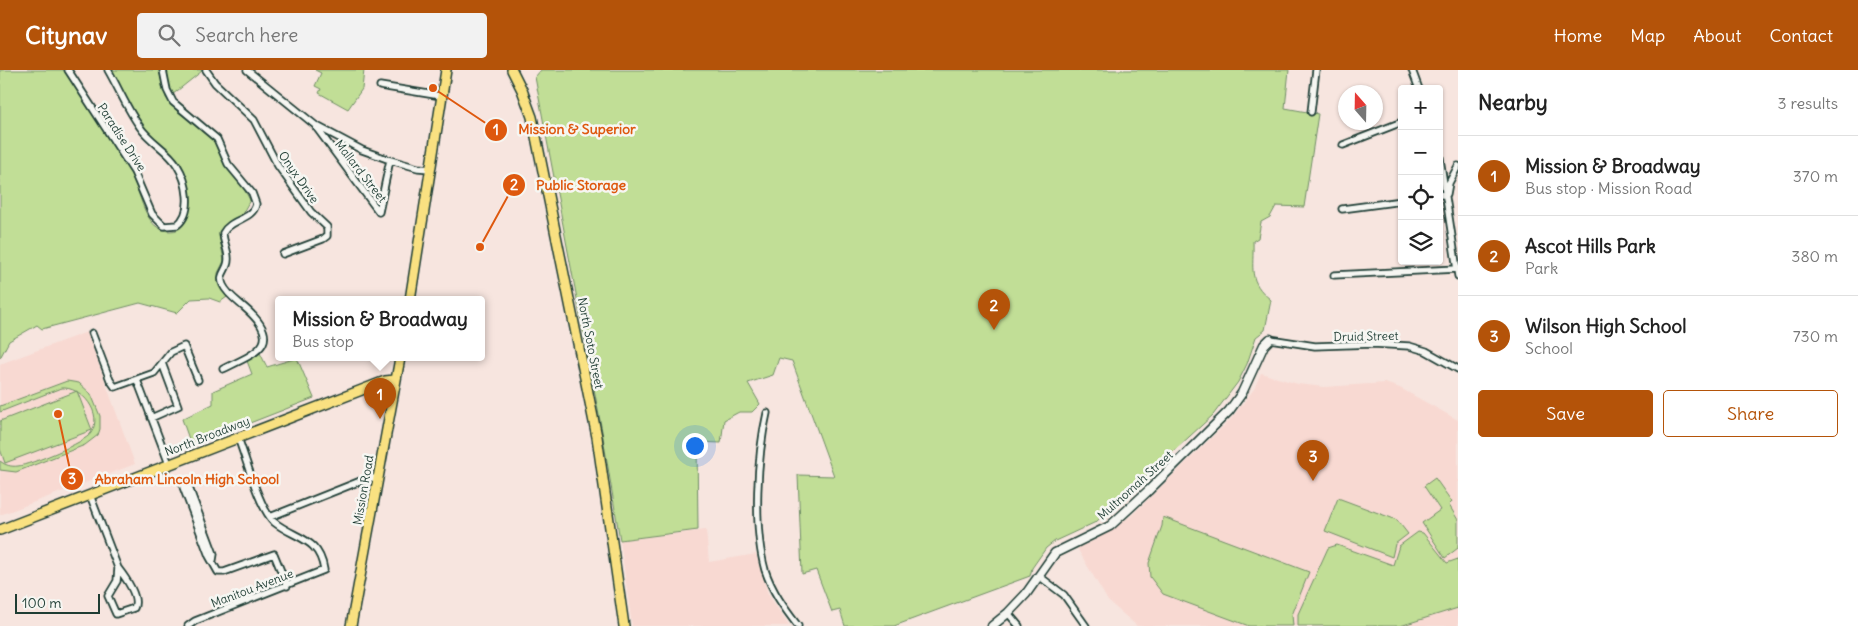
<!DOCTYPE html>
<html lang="en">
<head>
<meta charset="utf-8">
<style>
	:root { --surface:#fff; --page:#f2f2f2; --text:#222; --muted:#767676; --line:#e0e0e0; --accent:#b45309 }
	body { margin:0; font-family:Delius,sans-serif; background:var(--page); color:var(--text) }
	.controls { position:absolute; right:15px; top:15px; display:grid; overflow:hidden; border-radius:5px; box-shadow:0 1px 4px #0004 }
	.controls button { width:45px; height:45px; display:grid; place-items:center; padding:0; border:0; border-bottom:1px solid var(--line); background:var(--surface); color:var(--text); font:25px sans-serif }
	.compass { position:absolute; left:1338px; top:15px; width:45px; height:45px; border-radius:50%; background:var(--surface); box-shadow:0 1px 4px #0004; rotate:340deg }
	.scale { position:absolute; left:15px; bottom:12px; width:85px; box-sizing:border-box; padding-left:5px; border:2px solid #1f3d34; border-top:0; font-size:14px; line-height:18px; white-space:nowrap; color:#1f3d34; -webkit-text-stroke:4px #f6f6f2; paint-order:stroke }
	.you { position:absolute; left:694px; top:375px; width:18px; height:18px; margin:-12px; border:4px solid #fff; border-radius:50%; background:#1a73e8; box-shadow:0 0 0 8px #1a73e833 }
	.badge { display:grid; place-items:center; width:32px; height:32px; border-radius:50%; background:var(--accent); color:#fff; font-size:16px; font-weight:700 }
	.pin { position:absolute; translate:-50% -41px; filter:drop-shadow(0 1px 2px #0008) }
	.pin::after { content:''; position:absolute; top:26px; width:18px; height:15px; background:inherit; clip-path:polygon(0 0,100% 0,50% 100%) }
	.popup { position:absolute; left:275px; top:226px; width:210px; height:65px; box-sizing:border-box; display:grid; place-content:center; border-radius:5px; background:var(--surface); filter:drop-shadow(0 1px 4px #0005); font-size:16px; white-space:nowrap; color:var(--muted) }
	.popup b { font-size:19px; color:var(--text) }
	.popup::after { content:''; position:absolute; left:50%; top:100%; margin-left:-10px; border:10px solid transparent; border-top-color:var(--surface) }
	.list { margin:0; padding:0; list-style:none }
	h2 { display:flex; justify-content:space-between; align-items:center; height:65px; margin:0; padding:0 20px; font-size:21px }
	h2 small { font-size:16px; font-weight:400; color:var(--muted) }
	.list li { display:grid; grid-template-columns:32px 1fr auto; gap:15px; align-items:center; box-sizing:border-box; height:80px; padding:0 20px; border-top:1px solid var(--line) }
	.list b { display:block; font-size:19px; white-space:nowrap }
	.list p { margin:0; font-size:16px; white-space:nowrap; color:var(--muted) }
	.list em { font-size:16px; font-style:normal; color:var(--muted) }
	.actions { display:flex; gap:10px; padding:15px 20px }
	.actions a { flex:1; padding:11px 0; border:1px solid var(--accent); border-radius:5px; text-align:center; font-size:18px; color:var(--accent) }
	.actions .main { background:var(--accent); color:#fff }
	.icon { flex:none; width:28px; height:28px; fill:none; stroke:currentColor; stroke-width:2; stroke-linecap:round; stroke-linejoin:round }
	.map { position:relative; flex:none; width:1458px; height:556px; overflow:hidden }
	header { display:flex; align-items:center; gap:30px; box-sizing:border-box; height:70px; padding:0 25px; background:var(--accent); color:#fff }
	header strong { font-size:24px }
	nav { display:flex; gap:28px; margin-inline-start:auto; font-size:18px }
	.search { width:350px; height:45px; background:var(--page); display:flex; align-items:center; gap:12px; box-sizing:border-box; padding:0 18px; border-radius:5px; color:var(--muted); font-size:19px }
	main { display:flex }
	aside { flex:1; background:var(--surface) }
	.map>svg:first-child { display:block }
	.built { fill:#f8d9d2 }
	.green { fill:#c1de96; stroke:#708e65 }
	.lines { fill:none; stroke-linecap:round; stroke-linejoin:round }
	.street-casing { stroke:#1f3d34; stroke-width:9 }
	.secondary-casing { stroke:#1f3d34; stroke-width:11 }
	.primary-casing { stroke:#1f3d34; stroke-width:12 }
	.street { stroke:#f6f6f2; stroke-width:5.5 }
	.secondary { stroke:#f6f6f2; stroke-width:8 }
	.primary { stroke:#f9e181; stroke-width:9 }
	.labels { text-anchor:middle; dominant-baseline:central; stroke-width:5; stroke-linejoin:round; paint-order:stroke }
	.street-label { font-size:12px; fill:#1f3d34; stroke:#f6f6f2 }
	.leader { fill:none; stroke:#de580e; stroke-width:2 }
	.callout-dot { fill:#de580e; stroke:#f6f6f2; stroke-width:2 }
	.mark-label { font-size:15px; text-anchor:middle; font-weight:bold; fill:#fff }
	.callout-label { font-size:14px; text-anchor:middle; font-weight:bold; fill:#de580e; stroke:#f6f6f2; stroke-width:5; stroke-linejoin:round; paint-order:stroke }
</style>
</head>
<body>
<header>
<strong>Citynav</strong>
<div class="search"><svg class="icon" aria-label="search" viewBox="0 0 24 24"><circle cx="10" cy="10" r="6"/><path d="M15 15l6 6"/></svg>Search here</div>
<nav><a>Home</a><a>Map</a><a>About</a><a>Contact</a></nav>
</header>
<main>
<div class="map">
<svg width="1458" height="556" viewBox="0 0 1458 556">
	<rect width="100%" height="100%" fill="#f7e5df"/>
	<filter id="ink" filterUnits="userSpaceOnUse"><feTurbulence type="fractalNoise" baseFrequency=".02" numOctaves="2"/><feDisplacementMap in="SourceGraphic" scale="10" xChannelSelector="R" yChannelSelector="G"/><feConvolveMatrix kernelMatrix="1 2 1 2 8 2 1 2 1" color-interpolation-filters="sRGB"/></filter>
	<g filter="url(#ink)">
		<path class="built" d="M87,262L135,394L0,445V294Z
			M1261,303L1298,314L1324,317L1385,313L1400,318L1458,350V556H1137L1108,531L1077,478L1095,470L1131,446L1232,348L1254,319Z
			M706,460L709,492L756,484L768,524L789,556H632L620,470Z"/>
		<path class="green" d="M0,0H65C87,35 113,69 132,106C139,120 141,137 151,151C155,157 163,161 170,161C197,162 191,112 182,97C174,83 159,74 148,62C132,44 123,21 112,0H159L166,28L178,42L203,60L218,76L230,102L240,112L250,130L241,146L228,152L219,164L224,191L218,203V213L227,227L220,232L209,228L191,229L177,243L140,233L42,259L37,255L9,271L0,288Z
			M166,0H201L202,1L172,25Z
			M315,0H364L362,19L348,39L319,23L321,19L315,16L321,3Z
			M541,0H1289L1285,38L1318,44L1304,137L1276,136L1270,147L1261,152L1258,168L1253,171C1254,200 1247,210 1271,230L1265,260L1256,267L1247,294L1238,312L1213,345L1096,452L1055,471L1046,478L1032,498L1030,506L894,556H845L840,540L832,542L816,500L802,504L798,405L834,406L792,291L779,288L773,305L748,313L760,334L752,342H739L724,350L721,373L697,372L698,460L620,470L602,361L535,7Z
			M260,283L267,297L297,288L314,328L196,374L190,372L182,349L213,334V321L252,304L247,291Z
			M67,311L79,313L91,324L100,346V359L98,365L85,375L16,402L0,400V391C5,395 11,397 18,396C30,395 86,372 91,363C104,344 82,316 61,318L0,342V336Z
			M77,321L92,360L5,393L0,379V351Z
			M1435,408L1452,432L1449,435L1458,450V478L1445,488L1422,453L1440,440L1424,416Z
			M1338,428L1397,450L1408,464L1395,474L1392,487L1325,461Z
			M1163,447L1309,502L1292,545L1293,556H1249L1163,524L1150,507L1149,493L1162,456Z
			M1418,462L1423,463L1447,493L1458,489V538L1400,556H1298V544L1328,478L1337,475L1393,495L1399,476Z"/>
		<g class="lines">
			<defs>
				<path id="street" d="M68,0L134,102L152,144L164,156L177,155C194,142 187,111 177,95C168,80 150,72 140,57C127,39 119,19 108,0
					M163,0L167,20L173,32L217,69L228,94L252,123L256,134C253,150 230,149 223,163C223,172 229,181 228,190C228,200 218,204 223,215C227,224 237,231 244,237C286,273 256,283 223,299
					M206,0L215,13L254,50L278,96L311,142L327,157V166L323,169L283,184
					M247,0L315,55L362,80L390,90L418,98L431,99
					M1412,0L1419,19
					M380,16L441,26
					M1311,42L1316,0
					M316,57L379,142L390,90
					M1343,75L1402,52
					M1439,82L1458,206
					M1439,125L1447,124L1449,113L1458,96
					M1342,139L1402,131
					M1334,205L1457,199
					M92,263L110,310L115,317L154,303L171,282L184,276L198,310
					M1270,269L1315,276L1373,274L1409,276L1426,281L1458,299
					M137,310L169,394
					M767,343C757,386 753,457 765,500C772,521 784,538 798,556
					M151,348L178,336L162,293
					M184,412L183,417L209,486L218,502H224L274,484L287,516
					M184,412L188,415L214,484L213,490
					M90,425L118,498C125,507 140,527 134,538L116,544L108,526L117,511L118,498
					M270,447L368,408H377
					M1039,506L1064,525L1086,556
					M1008,543L1019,556
					M188,556L195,551L324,500C319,467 295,469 274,452C259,438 246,388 238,368"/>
				<path id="secondary" d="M992,556L1008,543L1026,524L1055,483L1110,456L1148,421L1229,341L1242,323L1264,275L1270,269"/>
				<path id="primary" d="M512,0L522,20L532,47L597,367L624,556
					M410,230L446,0
					M0,460L385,311L395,310
					M351,556L400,288"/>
			</defs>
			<use href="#street" class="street-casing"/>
			<use href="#secondary" class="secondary-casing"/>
			<use href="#primary" class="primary-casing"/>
			<use href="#street" class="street"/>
			<use href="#secondary" class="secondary"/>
			<use href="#primary" class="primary"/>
		</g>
	</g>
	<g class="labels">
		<g class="street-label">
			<text transform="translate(122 67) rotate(57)">Paradise Drive</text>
			<text transform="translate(361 101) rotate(52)">Mallard Street</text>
			<text transform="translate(299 107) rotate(55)">Onyx Drive</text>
			<text transform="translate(1366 266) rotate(-1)">Druid Street</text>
			<text transform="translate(591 273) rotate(79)">North Soto Street</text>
			<text transform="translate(207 366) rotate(-21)">North Broadway</text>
			<text transform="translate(1135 415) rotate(-42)">Multnomah Street</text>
			<text transform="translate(363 420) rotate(-80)">Mission Road</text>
			<text transform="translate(252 518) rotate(-21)">Manitou Avenue</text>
		</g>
	</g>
	<path class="leader" d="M433 18L496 60M480 177L514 115M58 344L72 409"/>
	<g class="callout-dot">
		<circle cx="433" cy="18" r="5"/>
		<circle cx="480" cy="177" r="5"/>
		<circle cx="58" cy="344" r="5"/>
		<circle cx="496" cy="60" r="12"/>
		<circle cx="514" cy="115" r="12"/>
		<circle cx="72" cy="409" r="12"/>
	</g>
	<g class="mark-label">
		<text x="496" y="65">1</text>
		<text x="514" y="120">2</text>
		<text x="72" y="414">3</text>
	</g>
	<g class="callout-label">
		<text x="577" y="64">Mission &amp; Superior</text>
		<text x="581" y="120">Public Storage</text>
		<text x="187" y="414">Abraham Lincoln High School</text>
	</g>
</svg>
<div class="controls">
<button>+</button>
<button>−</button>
<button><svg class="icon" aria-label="locate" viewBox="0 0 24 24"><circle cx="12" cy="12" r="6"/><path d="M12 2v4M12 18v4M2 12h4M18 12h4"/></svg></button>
<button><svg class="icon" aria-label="layers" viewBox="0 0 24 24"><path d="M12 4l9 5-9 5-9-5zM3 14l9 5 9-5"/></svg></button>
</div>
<svg class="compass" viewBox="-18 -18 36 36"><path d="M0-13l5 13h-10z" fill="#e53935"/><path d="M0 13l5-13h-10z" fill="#767676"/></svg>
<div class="scale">100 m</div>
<div class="you"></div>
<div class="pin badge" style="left:380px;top:349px">1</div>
<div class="popup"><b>Mission &amp; Broadway</b>Bus stop</div>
<div class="pin badge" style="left:994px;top:260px">2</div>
<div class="pin badge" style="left:1313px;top:411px">3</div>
</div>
<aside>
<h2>Nearby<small>3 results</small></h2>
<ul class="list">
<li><span class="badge">1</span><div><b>Mission &amp; Broadway</b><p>Bus stop · Mission Road</p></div><em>370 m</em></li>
<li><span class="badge">2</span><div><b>Ascot Hills Park</b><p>Park</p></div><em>380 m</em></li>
<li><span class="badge">3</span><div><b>Wilson High School</b><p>School</p></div><em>730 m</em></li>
</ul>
<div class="actions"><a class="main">Save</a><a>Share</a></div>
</aside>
</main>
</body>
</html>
